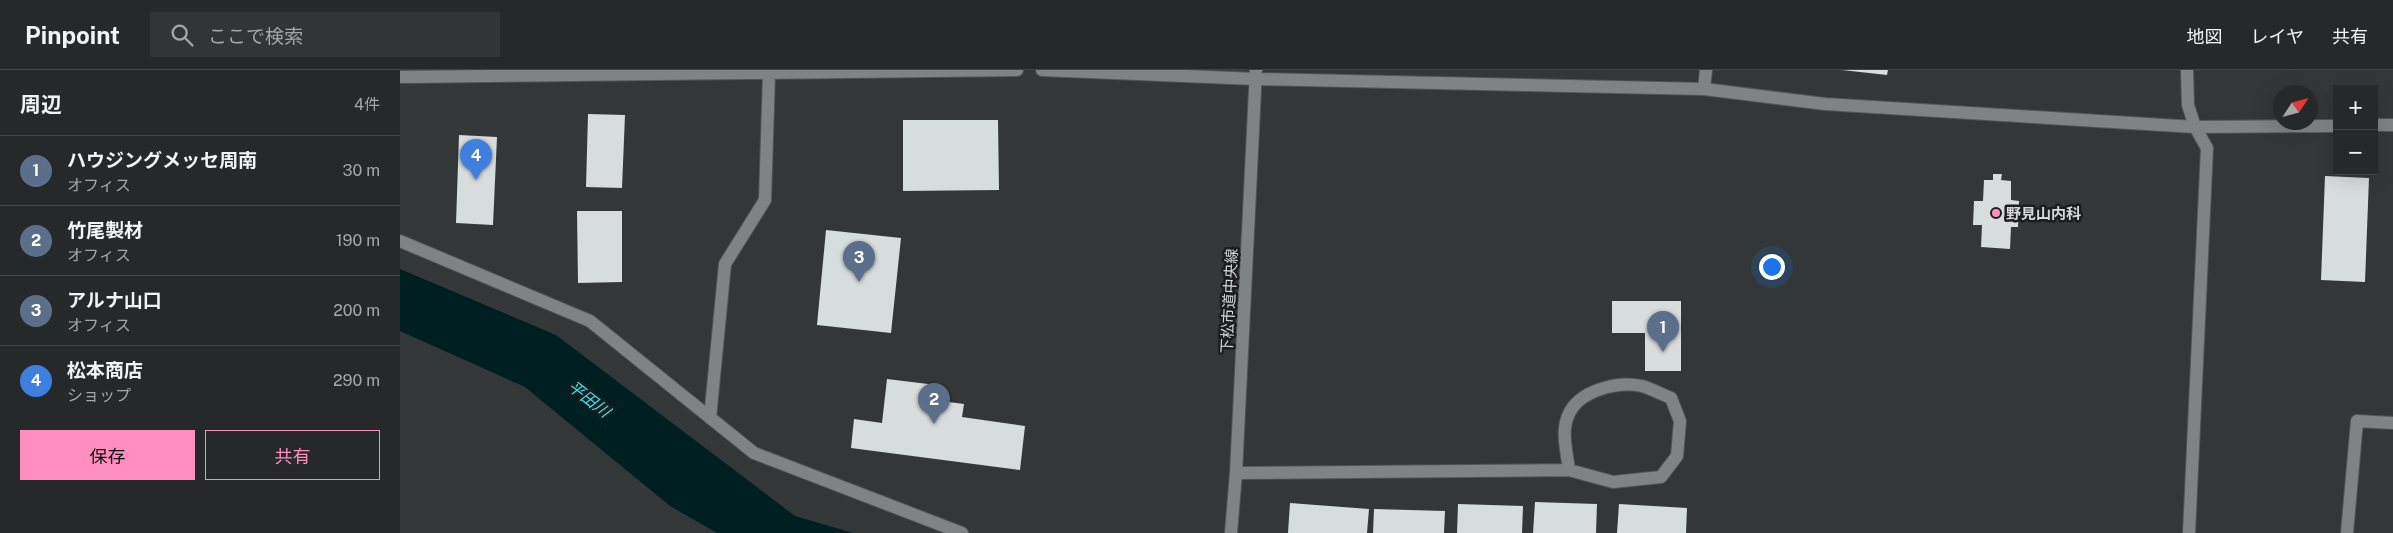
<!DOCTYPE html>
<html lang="ja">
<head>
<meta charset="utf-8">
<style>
	:root { --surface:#262929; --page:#323535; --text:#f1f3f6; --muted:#a4a6a8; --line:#424546; --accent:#fd8ebf }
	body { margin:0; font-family:"Public Sans","Noto Sans JP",sans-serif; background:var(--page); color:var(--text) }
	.controls { position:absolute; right:15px; top:15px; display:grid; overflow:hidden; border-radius:0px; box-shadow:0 5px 20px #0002 }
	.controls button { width:45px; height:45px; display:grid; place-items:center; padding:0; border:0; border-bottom:1px solid var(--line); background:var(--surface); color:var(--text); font:25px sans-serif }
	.compass { position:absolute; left:1873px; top:15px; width:45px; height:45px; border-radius:50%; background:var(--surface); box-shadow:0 5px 20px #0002; rotate:54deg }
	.you { position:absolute; left:1371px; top:196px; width:18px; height:18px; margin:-12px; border:4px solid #fff; border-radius:50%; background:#1a73e8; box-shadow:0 0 0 8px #1a73e833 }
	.badge { display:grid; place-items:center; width:32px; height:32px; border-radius:50%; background:var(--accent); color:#fff; font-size:16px; font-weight:700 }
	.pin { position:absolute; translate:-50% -41px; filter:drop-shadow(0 1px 2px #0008) }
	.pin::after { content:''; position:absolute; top:26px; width:18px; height:15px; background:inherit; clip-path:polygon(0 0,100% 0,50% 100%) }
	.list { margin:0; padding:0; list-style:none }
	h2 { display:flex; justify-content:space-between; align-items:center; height:65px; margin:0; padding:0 20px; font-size:21px }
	h2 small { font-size:16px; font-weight:400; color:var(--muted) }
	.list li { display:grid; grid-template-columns:32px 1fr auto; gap:15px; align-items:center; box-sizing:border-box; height:70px; padding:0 20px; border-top:1px solid var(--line) }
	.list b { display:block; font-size:19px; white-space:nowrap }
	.list p { margin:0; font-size:16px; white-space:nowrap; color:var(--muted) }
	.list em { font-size:16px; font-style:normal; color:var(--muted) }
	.actions { display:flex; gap:10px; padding:15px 20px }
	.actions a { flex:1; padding:11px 0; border:1px solid var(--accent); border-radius:0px; text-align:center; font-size:18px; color:var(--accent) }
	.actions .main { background:var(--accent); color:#111 }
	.icon { flex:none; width:28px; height:28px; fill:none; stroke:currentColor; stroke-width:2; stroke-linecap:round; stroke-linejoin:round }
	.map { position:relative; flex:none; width:1993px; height:463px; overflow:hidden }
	header { display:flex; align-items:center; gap:30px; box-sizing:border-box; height:70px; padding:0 25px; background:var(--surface); border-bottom:1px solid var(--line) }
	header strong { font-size:24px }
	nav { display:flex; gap:28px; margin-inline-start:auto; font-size:18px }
	.search { width:350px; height:45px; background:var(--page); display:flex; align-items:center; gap:12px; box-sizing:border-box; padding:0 18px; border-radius:0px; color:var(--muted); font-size:19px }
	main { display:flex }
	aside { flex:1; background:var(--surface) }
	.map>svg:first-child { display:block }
	.water { fill:#001f22 }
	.building { fill:#d7dcdd }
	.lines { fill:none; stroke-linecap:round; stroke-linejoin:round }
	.minor-casing { stroke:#535656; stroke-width:14 }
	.minor { stroke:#7f8384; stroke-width:12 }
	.poi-dot { fill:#fd8ebf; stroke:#1c1e1e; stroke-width:2 }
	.labels { text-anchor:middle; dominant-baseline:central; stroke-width:5; stroke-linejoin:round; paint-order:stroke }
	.poi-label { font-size:15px; font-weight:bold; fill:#d6d8d9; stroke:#1c1e1e; text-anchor:start }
	.street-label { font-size:15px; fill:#d6d8d9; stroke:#1c1e1e }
	.water-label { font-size:16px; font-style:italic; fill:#39e3ee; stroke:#1c1e1e }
</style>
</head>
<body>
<header>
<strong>Pinpoint</strong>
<div class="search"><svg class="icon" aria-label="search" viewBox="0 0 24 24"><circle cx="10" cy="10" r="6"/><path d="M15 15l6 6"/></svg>ここで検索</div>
<nav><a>地図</a><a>レイヤ</a><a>共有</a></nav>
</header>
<main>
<aside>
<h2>周辺<small>4件</small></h2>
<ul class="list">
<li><span class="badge" style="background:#5c6f8a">1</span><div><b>ハウジングメッセ周南</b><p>オフィス</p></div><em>30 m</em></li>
<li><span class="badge" style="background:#5c6f8a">2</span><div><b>竹尾製材</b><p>オフィス</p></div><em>190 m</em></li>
<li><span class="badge" style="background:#5c6f8a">3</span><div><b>アルナ山口</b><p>オフィス</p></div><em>200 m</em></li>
<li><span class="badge" style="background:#3f7fe0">4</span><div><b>松本商店</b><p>ショップ</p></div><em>290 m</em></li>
</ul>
<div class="actions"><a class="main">保存</a><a>共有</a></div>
</aside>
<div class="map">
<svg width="1993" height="463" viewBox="0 0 1993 463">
	<rect width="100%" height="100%" fill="#333737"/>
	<path class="water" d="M0,199L156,265L395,446L453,463H317L270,436L125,317L0,261Z"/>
	<path class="building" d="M1442,0H1488L1487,5Z
		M188,44L225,45L222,118L186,117Z
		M503,50H598L599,120L503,121Z
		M59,65L97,67L93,155L56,153Z
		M1593,104H1602L1601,110L1611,111V130L1619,131L1618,157H1611L1610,179L1581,177L1582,155H1573L1574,131H1583L1584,110H1593Z
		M1925,106L1969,108L1965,212L1921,210Z
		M177,141H222V212L178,213Z
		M426,160L501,168L491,263L417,255Z
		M1212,231H1281V301H1245V263H1212Z
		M487,309L528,314L526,329L564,334L562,347L625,356L620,400L451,378L454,349L482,353Z
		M1135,432L1197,434L1196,463H1133Z
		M890,433L969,439L967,463H888Z
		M1058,434L1123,436L1122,463H1057Z
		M1219,434L1287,438L1286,463H1217Z
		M974,439L1045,441L1044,463H973Z"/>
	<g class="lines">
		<defs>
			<path id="minor" d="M642,0L856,9L1304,19L1425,34L1795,57L1937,56
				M1787,0L1788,35L1795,57L1807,78L1789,463
				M0,7L617,0
				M1304,19L1306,0
				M1974,55H1993
				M0,171L190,251L354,383L562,463
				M310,348L325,194L365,130L369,4
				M836,403L1169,400L1213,412L1261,407L1277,386L1280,351L1271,328C1261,324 1252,319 1242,316C1218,311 1178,320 1168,346C1161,362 1167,383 1169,400
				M831,463L836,403L856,0
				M1947,463L1957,351L1993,353"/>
		</defs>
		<use href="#minor" class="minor-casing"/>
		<use href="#minor" class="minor"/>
	</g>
	<circle class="poi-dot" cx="1596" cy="143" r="5"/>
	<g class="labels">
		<g class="poi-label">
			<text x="1606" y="143">野見山内科</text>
		</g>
		<g class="street-label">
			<text transform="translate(829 231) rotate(-87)">下松市道中央線</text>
		</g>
		<g class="water-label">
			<text transform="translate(189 329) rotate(38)">平田川</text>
		</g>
	</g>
</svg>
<div class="controls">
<button>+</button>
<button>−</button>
</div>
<svg class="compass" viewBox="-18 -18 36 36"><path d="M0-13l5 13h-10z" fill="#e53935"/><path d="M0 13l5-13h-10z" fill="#a4a6a8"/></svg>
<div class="you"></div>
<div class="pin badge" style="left:1263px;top:282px;background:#5c6f8a">1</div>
<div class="pin badge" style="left:534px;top:354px;background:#5c6f8a">2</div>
<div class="pin badge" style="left:459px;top:212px;background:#5c6f8a">3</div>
<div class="pin badge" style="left:76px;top:110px;background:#3f7fe0">4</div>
</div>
</main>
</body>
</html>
